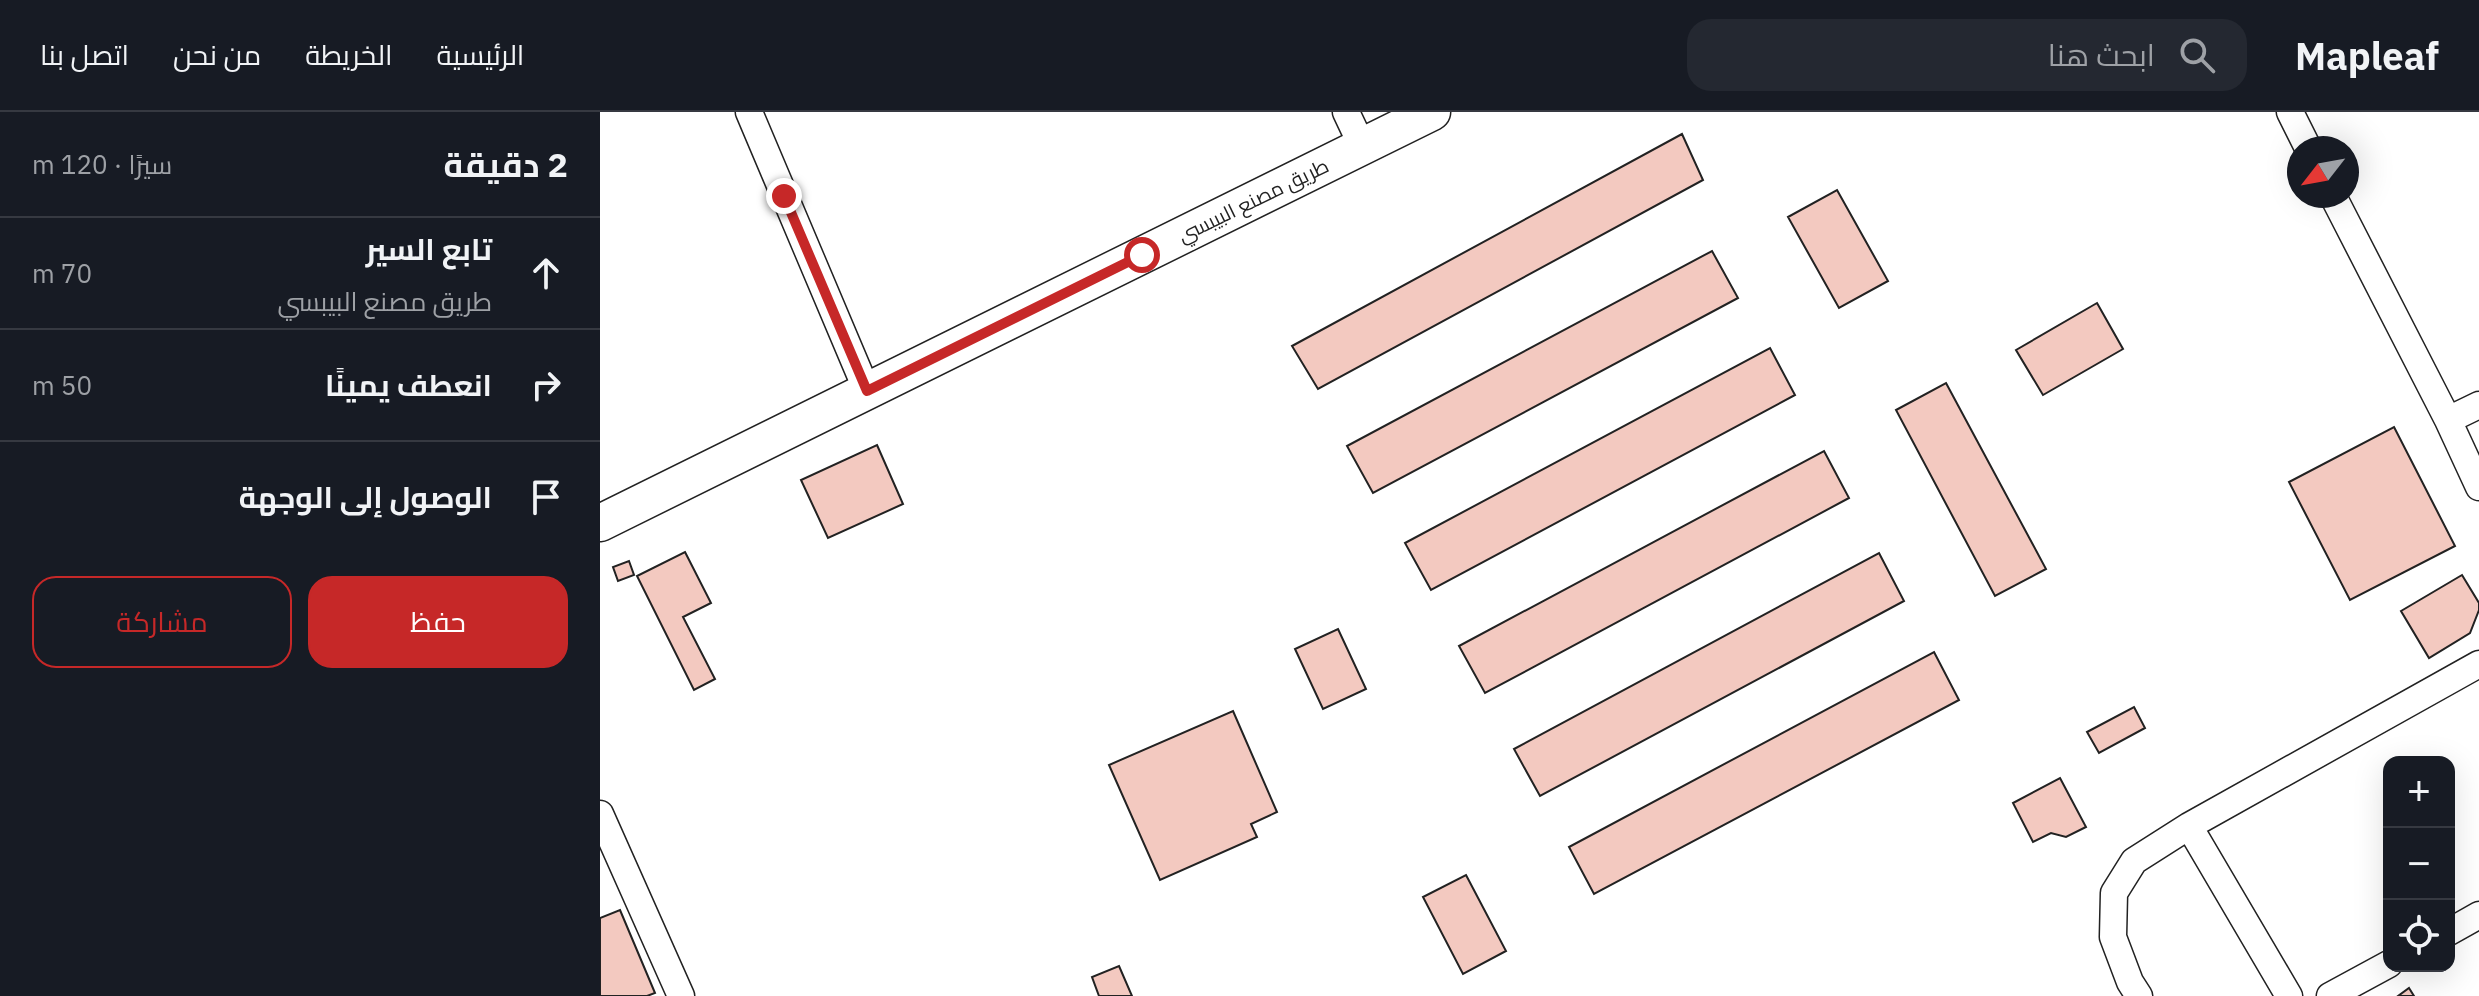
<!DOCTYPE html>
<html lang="ar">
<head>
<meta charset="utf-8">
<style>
	:root { --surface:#171b24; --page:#242831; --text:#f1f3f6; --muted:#9ea1a6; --line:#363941; --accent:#c62828 }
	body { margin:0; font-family:"IBM Plex Sans",Cairo,sans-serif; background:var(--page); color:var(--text); direction:rtl }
	.controls { position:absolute; right:24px; bottom:24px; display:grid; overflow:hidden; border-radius:16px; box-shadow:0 8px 32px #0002 }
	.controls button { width:72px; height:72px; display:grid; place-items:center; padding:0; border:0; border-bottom:2px solid var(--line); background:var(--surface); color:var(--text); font:40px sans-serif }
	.compass { position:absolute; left:1687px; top:24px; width:72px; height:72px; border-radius:50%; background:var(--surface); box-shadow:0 8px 32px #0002; rotate:239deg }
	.stop { position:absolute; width:24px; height:24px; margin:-18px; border:6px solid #c62828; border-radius:50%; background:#fff }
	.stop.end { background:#c62828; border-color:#fff; box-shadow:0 2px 8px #0008 }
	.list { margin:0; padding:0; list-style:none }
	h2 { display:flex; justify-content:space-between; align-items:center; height:104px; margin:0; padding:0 32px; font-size:34px }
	h2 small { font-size:26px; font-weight:400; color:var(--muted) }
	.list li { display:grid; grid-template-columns:52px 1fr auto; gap:24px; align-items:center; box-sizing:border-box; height:112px; padding:0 32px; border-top:2px solid var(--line) }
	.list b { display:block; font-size:30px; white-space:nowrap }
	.list p { margin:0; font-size:26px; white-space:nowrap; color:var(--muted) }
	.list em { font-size:26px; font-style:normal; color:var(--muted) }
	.actions { display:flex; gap:16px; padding:24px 32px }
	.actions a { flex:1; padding:18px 0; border:2px solid var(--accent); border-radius:24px; text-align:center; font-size:28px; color:var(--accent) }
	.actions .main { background:var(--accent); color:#fff }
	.icon { flex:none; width:44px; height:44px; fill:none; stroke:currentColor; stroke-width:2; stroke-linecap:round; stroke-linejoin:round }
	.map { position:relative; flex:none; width:1879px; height:884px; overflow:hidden; direction:ltr }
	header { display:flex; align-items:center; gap:48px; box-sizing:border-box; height:112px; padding:0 40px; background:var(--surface); border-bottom:2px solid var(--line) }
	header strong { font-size:38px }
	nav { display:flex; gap:44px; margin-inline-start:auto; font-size:28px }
	.search { width:560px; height:72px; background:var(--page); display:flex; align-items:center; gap:20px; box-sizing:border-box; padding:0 28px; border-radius:24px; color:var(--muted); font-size:30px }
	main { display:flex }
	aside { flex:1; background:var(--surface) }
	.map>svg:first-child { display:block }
	.building { fill:#f3c9c0; stroke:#222; stroke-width:2 }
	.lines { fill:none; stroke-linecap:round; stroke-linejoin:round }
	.minor-casing { stroke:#222; stroke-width:29 }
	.secondary-casing { stroke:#222; stroke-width:39 }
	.minor { stroke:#fff; stroke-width:26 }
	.secondary { stroke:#fff; stroke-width:36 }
	.route { stroke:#c62828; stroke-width:10 }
	.labels { text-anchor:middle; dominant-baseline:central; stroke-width:6; stroke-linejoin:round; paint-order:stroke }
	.street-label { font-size:20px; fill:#222; stroke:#fff }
</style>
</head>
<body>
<header>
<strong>Mapleaf</strong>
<div class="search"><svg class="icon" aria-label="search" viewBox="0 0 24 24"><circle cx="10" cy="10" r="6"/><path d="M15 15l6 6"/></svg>ابحث هنا</div>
<nav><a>الرئيسية</a><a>الخريطة</a><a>من نحن</a><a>اتصل بنا</a></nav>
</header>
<main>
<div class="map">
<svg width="1879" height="884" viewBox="0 0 1879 884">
	<rect width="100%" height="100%" fill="#fff"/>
	<path class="building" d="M1082,22L1103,68L718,277L692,234Z
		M1237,78L1288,169L1239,196L1188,105Z
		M1112,139L1138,186L773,381L747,334Z
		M1497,191L1523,237L1443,283L1416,238Z
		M1170,236L1195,283L831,478L805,431Z
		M1346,271L1446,457L1395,484L1296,298Z
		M1794,315L1855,434L1750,488L1689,370Z
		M277,333L303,392L228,426L201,368Z
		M1224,339L1249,386L885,581L859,534Z
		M85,440L111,491L83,505L115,567L94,578L37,464Z
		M1279,441L1304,489L940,684L914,637Z
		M29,449L34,463L18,469L13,455Z
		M1862,463L1879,491V498L1870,521L1829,546L1801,499Z
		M738,517L766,577L723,597L695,537Z
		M1334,540L1359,588L994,782L969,735Z
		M1534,595L1545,616L1499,641L1487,620Z
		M633,599L677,700L651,712L657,725L560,768L509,653Z
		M1460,666L1486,715L1466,725L1451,721L1433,730L1413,691Z
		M866,763L906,839L863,862L823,785Z
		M20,798L55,881L47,884H0V806Z
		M519,854L532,884H499L492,865Z
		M1809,876L1814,884H1798Z"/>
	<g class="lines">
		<defs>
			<path id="minor" d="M149,0L267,279
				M746,0L762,34
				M1690,0L1708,36
				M1733,84L1848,308L1879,375
				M1848,308L1879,293
				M0,702L81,884
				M1589,714L1689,884
				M1849,820L1879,803
				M1539,884L1530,870L1513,825L1514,781L1534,749L1589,714L1879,552
				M1730,884L1789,852"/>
			<path id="secondary" d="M0,411L832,0"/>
		</defs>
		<use href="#minor" class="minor-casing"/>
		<use href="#secondary" class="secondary-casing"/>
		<use href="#minor" class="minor"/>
		<use href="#secondary" class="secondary"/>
	</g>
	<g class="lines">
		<path class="route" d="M184,84L267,279L542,143"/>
	</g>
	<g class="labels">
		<g class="street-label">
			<text transform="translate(653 88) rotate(-26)">طريق مصنع البيبسي</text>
		</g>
	</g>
</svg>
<div class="controls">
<button>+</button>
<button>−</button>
<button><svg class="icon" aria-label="locate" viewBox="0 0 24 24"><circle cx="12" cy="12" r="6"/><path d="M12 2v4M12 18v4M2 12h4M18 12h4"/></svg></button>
</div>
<svg class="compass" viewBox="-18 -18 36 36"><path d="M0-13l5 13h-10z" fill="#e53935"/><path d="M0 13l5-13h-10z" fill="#9ea1a6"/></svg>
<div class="stop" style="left:542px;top:143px"></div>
<div class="stop end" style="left:184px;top:84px"></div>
</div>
<aside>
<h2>2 دقيقة<small>سيرًا · 120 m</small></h2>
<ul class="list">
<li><svg class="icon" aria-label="ahead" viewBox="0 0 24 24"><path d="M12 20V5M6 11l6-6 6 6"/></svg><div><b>تابع السير</b><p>طريق مصنع البيبسي</p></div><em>70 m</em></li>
<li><svg class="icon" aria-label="right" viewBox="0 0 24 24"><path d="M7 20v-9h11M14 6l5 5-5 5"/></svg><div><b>انعطف يمينًا</b></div><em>50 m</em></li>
<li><svg class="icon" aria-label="arrive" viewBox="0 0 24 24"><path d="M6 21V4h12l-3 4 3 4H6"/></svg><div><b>الوصول إلى الوجهة</b></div></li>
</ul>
<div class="actions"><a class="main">حفظ</a><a>مشاركة</a></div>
</aside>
</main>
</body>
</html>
